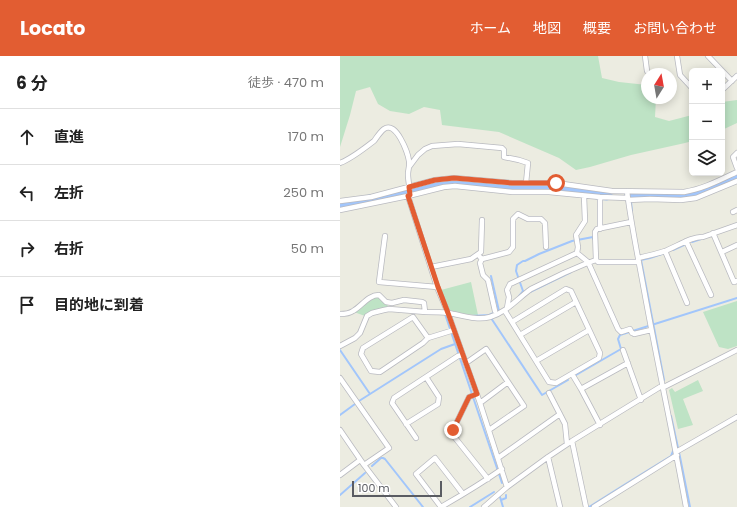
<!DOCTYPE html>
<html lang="ja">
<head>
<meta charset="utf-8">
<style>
	:root { --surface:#fff; --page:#f2f2f2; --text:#222; --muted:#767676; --line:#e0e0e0; --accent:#e25d32 }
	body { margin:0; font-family:Poppins,"Noto Sans JP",sans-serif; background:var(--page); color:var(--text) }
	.controls { position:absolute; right:12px; top:12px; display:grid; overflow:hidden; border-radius:6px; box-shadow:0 2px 10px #0003 }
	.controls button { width:36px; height:36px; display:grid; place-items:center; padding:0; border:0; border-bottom:1px solid var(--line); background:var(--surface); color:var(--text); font:20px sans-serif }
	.compass { position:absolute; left:301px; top:12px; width:36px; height:36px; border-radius:50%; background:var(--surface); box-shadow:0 2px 10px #0003; rotate:11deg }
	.scale { position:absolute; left:12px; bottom:10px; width:90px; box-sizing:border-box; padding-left:4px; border:2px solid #5a5c62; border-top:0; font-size:11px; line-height:14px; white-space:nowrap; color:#5a5c62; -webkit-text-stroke:3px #fff; paint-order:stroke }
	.stop { position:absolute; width:12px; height:12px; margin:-9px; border:3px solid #e25d32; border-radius:50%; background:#fff }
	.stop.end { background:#e25d32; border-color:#fff; box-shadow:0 1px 4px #0008 }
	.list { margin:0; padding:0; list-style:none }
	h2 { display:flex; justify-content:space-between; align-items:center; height:52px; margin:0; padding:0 16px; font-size:17px }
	h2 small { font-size:13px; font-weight:400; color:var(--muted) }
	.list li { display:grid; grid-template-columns:26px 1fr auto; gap:12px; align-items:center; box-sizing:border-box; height:56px; padding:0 16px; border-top:1px solid var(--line) }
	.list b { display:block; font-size:15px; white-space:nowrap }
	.list em { font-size:13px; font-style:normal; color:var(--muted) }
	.icon { flex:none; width:22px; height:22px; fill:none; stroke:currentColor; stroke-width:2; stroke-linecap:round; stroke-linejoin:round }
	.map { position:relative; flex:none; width:397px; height:451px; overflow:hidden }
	header { display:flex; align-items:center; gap:24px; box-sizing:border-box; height:56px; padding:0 20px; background:var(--accent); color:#fff }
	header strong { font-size:19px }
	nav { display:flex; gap:22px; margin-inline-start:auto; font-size:14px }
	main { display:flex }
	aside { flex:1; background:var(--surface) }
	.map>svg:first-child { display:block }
	.green { fill:#bee3c5 }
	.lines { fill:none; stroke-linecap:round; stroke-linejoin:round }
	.stream { stroke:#a2c6fb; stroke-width:2 }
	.river { stroke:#a2c6fb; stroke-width:11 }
	.minor-casing { stroke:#b9bac0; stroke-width:6 }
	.minor { stroke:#fff; stroke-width:4.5 }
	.route { stroke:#e25d32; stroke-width:5 }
</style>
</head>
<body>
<header>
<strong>Locato</strong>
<nav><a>ホーム</a><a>地図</a><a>概要</a><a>お問い合わせ</a></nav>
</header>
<main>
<aside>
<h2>6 分<small>徒歩 · 470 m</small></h2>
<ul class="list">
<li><svg class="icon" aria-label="ahead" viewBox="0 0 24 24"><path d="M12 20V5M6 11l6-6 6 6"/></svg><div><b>直進</b></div><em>170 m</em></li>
<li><svg class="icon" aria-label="left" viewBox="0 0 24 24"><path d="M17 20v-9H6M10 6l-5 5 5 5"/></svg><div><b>左折</b></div><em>250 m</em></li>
<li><svg class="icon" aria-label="right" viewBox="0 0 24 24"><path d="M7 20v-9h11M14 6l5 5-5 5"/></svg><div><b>右折</b></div><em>50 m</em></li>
<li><svg class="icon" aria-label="arrive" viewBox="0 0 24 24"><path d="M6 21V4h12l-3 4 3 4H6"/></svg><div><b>目的地に到着</b></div></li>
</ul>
</aside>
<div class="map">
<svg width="397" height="451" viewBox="0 0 397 451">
	<rect width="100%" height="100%" fill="#ecece1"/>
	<path class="green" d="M0,0H258L262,22L279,26L307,29V42H316L315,61L329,65L352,59V85L345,87L291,99L250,111L236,114L219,102L159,76L102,69L100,54L84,51L69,58L50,55L38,48L30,31L16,35L10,59L0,91Z
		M397,44V67L382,74V46Z
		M131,226L138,259C132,259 115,257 110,254C104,251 103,240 101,234Z
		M38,240L48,247L47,252L25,260L14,256L24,247Z
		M397,245V290L388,293L379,291L363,256Z
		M358,324L363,335L343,343L353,369L338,373L329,334L332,332L335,336Z"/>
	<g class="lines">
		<path class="stream" d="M291,139V142
			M291,146L292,155
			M352,186L361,183
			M333,194L344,189
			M301,204L324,324
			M301,204L310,202L325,197
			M151,220L159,255
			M190,236L231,216
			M179,240L183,235L176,215L177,209L183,205H185L199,198L232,185L253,181V183
			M105,258L162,427
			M131,260L149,259L156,256
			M151,262L202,339L228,324
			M0,294L30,338L101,293L115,288
			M236,319L281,293L278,283L280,279L397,242
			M19,345L30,338
			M0,359L15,348
			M331,360L340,401L350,451
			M32,410L41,402H43L45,403L83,451
			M0,439L25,417
			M160,441L163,451
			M161,444L166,442V439
			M130,451L154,436
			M249,451L284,429L331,400L333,395L336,394"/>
		<path class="river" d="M74,135L100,127L118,126L172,132H212L267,139
			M290,139H315L337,140L349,139L366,134L397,120
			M0,150L65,137"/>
		<defs>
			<path id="minor" d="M305,0L307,15
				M337,0L340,19L352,32
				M368,0L392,25
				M382,34L397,20
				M397,97L393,101L397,112
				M0,107C11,103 25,92 34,85C37,81 40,76 44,73C56,64 68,97 69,105C70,109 68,114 68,118C68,125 70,132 70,139
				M69,111L78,99L85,93L92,90L118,88L162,92L164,94V101L179,104L188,107L186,127
				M287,135C291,168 298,201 304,234C317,306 333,378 346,451
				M68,140L97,231L108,257L140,347L167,431
				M260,141V173
				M288,144L310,143L341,144L356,142L397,125
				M0,145L31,141L95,124L114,122L172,127H216L272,135L344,136C363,133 380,124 397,116
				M0,154L68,140L104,131L115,130L172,136H209L260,141L288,142
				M393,156L397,154
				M373,177L394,226L397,225
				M45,180L39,226L97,231
				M346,185L371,239
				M325,195L347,247
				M382,196L397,189
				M237,197L238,191L236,179L245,165L244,140
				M140,201L142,203L140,207L143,219L148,224L155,255
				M298,202C307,200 316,198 325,195C336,191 352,180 363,181L397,169
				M142,203L169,196L173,191V163L178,158L188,163H201L205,167L206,191
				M256,204L255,176L257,173L291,166
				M91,211L131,203L141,196L142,164
				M167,252L169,241L167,234L170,228L237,197L248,206L278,273L281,276L290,273L292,277H293L294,278L311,274
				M165,255L209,326L216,327L259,302L260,297L231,235L226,233L172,266
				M0,258C4,258 10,257 13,255C22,250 28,239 39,239L46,246L52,247L64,244L82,246L84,247L85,256
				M180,279L236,246
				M88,282L73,261L23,292L21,298L31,315L40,316L83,287L88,282L114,274
				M0,290L15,282L20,277L27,260L32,257L44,254L49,253C61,254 74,255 86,256C93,256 101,256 108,257C122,259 136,265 150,261C167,256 177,243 191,233L224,217L245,208L256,204L258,206H299
				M283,294L301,344
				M196,305L249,274
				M126,307L146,293L184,350L149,374
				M232,318L241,333L260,369
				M0,322L49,392L24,409
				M241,333L288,307
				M209,337L225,368L227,388
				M137,338L129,341L113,374L112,378L148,423
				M140,347L168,326
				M66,368L98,348L99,341L86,321
				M0,374L24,409L56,451
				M76,382L52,347L54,342L118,300L122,299
				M232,385L246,451
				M336,396L397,361
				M208,401L220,451
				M158,402L220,358
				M0,419L20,404
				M123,438L95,402L76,418L101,451C122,439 142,427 162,413
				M144,451L167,431L208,401L232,385L320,331H324L397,294
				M254,451L337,399"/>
		</defs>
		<use href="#minor" class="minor-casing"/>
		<use href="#minor" class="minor"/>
	</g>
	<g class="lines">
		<path class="route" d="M113,374L129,341L137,338L108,257L98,231L68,140L70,139L69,131L95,124L114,122L172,127H216"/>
	</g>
</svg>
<div class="controls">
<button>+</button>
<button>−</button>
<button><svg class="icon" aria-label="layers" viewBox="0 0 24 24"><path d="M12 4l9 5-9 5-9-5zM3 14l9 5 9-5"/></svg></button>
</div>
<svg class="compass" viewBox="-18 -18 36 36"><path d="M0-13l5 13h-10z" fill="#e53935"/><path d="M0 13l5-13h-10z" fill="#767676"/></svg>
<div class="scale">100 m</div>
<div class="stop" style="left:216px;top:127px"></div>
<div class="stop end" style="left:113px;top:374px"></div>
</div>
</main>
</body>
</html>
